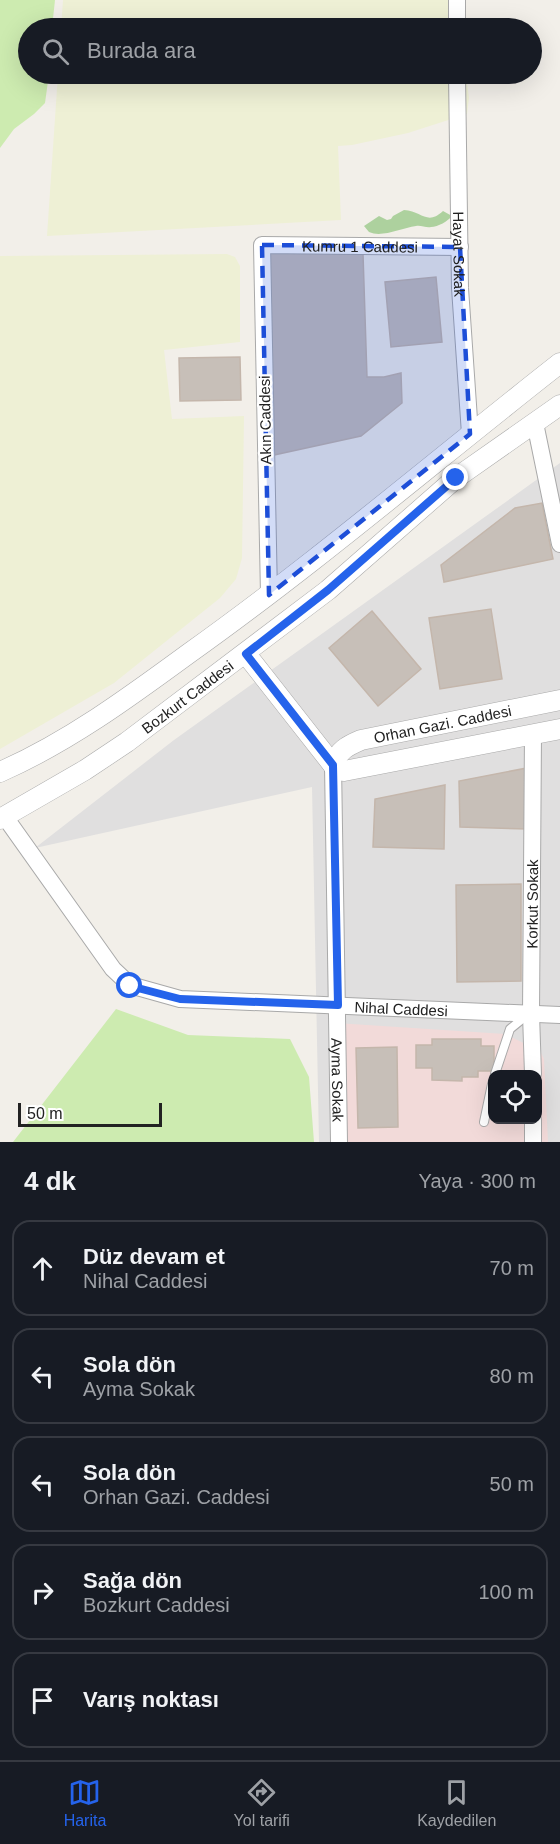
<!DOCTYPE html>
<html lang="tr">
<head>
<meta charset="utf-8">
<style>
	:root { --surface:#171b24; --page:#20242c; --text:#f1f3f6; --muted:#9ea1a6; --line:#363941; --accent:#2563eb }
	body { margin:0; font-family:Helvetica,sans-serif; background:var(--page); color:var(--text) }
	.controls { position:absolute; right:18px; bottom:18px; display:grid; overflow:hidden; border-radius:12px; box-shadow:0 6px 24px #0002 }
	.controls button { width:54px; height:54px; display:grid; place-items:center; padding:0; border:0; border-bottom:2px solid var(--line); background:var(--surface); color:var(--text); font:30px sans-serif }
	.scale { position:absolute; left:18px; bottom:15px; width:144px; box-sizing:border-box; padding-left:6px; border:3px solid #222; border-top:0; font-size:16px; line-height:21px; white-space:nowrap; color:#222; -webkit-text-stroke:4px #fff; paint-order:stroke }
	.stop { position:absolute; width:18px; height:18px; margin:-14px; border:4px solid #2563eb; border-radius:50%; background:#fff }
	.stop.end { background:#2563eb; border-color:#fff; box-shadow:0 2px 6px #0008 }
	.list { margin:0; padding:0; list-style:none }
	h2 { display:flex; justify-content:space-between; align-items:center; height:78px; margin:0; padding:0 24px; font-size:26px }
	h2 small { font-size:20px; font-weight:400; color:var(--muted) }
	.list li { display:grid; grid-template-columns:39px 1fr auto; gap:18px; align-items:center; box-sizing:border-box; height:96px; margin:0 12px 12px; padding:0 12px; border:2px solid var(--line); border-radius:18px }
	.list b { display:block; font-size:22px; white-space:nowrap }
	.list p { margin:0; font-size:20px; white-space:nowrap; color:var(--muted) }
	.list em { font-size:20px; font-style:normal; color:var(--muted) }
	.icon { flex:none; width:33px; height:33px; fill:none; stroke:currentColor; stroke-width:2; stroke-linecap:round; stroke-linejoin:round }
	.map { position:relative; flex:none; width:560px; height:1142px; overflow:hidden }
	.search { position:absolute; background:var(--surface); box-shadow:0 6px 24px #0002; left:18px; right:18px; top:18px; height:66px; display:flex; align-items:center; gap:15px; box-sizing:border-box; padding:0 21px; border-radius:33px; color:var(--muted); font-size:22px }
	.sheet { height:618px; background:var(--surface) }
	nav { display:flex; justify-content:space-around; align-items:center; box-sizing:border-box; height:84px; border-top:2px solid var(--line); background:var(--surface); font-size:16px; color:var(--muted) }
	nav a { display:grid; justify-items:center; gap:3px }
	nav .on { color:var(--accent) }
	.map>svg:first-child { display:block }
	.residential { fill:#e0dfdf; fill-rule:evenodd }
	.commercial { fill:#f2dad9; fill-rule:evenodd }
	.farmland { fill:#eef0d5 }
	.grass { fill:#cdebb0 }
	.forest { fill:#add19e }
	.building { fill:#c7bfb8; stroke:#c4b6ab; stroke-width:1.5 }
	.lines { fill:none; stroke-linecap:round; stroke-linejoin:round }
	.service-casing { stroke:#a9a9a9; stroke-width:10 }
	.minor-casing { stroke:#a9a9a9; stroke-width:18 }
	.tertiary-casing { stroke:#a9a9a9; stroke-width:21 }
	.service { stroke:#fff; stroke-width:8 }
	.minor { stroke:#fff; stroke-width:16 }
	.tertiary { stroke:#fff; stroke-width:20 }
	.route { stroke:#2563eb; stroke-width:8 }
	.marked { fill:#1d4ed8; fill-opacity:0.2; stroke:#1d4ed8; stroke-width:4.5; stroke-dasharray:12 8; stroke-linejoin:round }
	.labels { text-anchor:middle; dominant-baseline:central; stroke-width:4.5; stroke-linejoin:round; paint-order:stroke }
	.street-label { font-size:15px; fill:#222; stroke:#fff }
</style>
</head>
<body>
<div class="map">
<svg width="560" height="1142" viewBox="0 0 560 1142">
	<rect width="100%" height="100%" fill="#f2efe9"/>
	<path class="residential" d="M560,463V1142H319L312,787L35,848L174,740ZM492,1074H538V1120H492Z"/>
	<path class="commercial" d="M336,1023L505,1034L540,1051L544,1059L548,1142H334ZM492,1074H538V1120H492Z"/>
	<path class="farmland" d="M63,0H457L461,28H61Z
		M58,74H466L469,98L467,114L408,133L352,145L338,146L341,220L47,236Z
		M227,254L235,257L240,266V342L164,350L172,419L244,416L242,558L236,579L220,598L114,683L0,749V256Z"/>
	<path class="grass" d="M0,0H55L52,28H28V74H49L45,103L34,114L14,129L0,148Z
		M116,1009L188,1035L290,1039L309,1077L314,1142H13Z"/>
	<path class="forest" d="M404,210C422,211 427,226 443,211L452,216C448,221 438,227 431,227C426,228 421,225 416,226C401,228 382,238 369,232L364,226L379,216L387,220L391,219L393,216Z"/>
	<path class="building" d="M267,252L363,254L367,377H384L401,373L402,403L361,436L274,455Z
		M436,277L442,342L391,347L385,282Z
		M240,357L241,400L180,401L179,358Z
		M542,503L553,559L444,582L441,565L515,508Z
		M491,609L502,679L440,689L429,618Z
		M372,611L421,669L378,706L329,648Z
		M527,768V829L460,827L459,781Z
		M445,785L444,849L373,847L375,799Z
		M521,884V981L457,982L456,885Z
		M432,1039H481V1046H494V1071H478V1077H462V1081L432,1080V1068H416V1045H432Z
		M397,1047L398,1127L358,1128L356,1048Z"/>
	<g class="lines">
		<defs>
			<path id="service" d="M495,1074L510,1029L526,1016
				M484,1122L492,1084"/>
			<g id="minor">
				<path d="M457,0V28"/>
				<path id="s1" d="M457,74L460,288L470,434"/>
				<path d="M535,423L560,544"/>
				<path id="s2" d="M269,595L262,245L460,247"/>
				<path id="s3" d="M333,765L339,1142"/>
				<path id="s4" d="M5,817L113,969L130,985L180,999L560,1015"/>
				<path id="s5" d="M533,1074L531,1014L533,734"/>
				<path d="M533,1120V1142"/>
			</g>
			<g id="tertiary">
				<path d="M246,654L333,765L344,771L560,729"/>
				<path id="s6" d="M333,765C339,750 347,746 361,740L560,700"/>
				<path d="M0,772C68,742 128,698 188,654C316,563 436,460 560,363"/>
				<path id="s7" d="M0,819L85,770L127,742L328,590L456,478L560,405"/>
			</g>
		</defs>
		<use href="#service" class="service-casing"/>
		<use href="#minor" class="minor-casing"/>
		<use href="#tertiary" class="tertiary-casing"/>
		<use href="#service" class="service"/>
		<use href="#minor" class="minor"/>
		<use href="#tertiary" class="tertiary"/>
	</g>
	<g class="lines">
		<path class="route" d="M130,986L180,999L338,1005L333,765L246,654L328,590L456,478"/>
	</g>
	<path class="marked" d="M262,245L460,247L470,434L269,595Z"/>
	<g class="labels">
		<g class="street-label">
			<text stroke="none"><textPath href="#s2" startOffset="448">Kumru 1 Caddesi</textPath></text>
			<text stroke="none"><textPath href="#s1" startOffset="180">Hayat Sokak</textPath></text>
			<text transform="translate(265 420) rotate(-91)">Akın Caddesi</text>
			<text stroke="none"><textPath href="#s7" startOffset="224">Bozkurt Caddesi</textPath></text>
			<text stroke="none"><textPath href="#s6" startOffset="122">Orhan Gazi. Caddesi</textPath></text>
			<text stroke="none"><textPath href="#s5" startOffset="170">Korkut Sokak</textPath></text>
			<text stroke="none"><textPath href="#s4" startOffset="483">Nihal Caddesi</textPath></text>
			<text stroke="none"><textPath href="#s3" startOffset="315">Ayma Sokak</textPath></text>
		</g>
	</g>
</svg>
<div class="controls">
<button><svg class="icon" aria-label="locate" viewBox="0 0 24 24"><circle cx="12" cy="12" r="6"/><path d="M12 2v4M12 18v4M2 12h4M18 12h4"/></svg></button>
</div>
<div class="scale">50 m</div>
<div class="stop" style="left:130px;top:986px"></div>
<div class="stop end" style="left:456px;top:478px"></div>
<div class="search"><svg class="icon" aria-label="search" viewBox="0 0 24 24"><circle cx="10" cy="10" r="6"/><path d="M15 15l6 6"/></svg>Burada ara</div>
</div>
<section class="sheet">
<h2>4 dk<small>Yaya · 300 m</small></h2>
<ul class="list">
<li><svg class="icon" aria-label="ahead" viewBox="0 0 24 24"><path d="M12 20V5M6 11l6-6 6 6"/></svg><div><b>Düz devam et</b><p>Nihal Caddesi</p></div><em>70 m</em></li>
<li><svg class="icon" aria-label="left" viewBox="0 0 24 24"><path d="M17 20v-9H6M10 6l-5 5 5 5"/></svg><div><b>Sola dön</b><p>Ayma Sokak</p></div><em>80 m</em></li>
<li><svg class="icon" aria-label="left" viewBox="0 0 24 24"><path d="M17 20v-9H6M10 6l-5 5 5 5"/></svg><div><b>Sola dön</b><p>Orhan Gazi. Caddesi</p></div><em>50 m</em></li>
<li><svg class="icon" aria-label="right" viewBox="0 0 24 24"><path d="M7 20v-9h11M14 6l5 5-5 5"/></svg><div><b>Sağa dön</b><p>Bozkurt Caddesi</p></div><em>100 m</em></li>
<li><svg class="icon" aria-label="arrive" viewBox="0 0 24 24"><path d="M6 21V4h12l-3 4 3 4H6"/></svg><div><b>Varış noktası</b></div></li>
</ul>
</section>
<nav>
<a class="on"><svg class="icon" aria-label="map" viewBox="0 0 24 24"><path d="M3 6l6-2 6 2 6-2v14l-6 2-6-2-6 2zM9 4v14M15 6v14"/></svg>Harita</a>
<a><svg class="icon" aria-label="directions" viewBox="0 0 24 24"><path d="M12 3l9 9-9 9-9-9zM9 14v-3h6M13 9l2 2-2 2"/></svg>Yol tarifi</a>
<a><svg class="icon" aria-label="saved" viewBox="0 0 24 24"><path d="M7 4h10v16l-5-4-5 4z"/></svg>Kaydedilen</a>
</nav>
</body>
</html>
